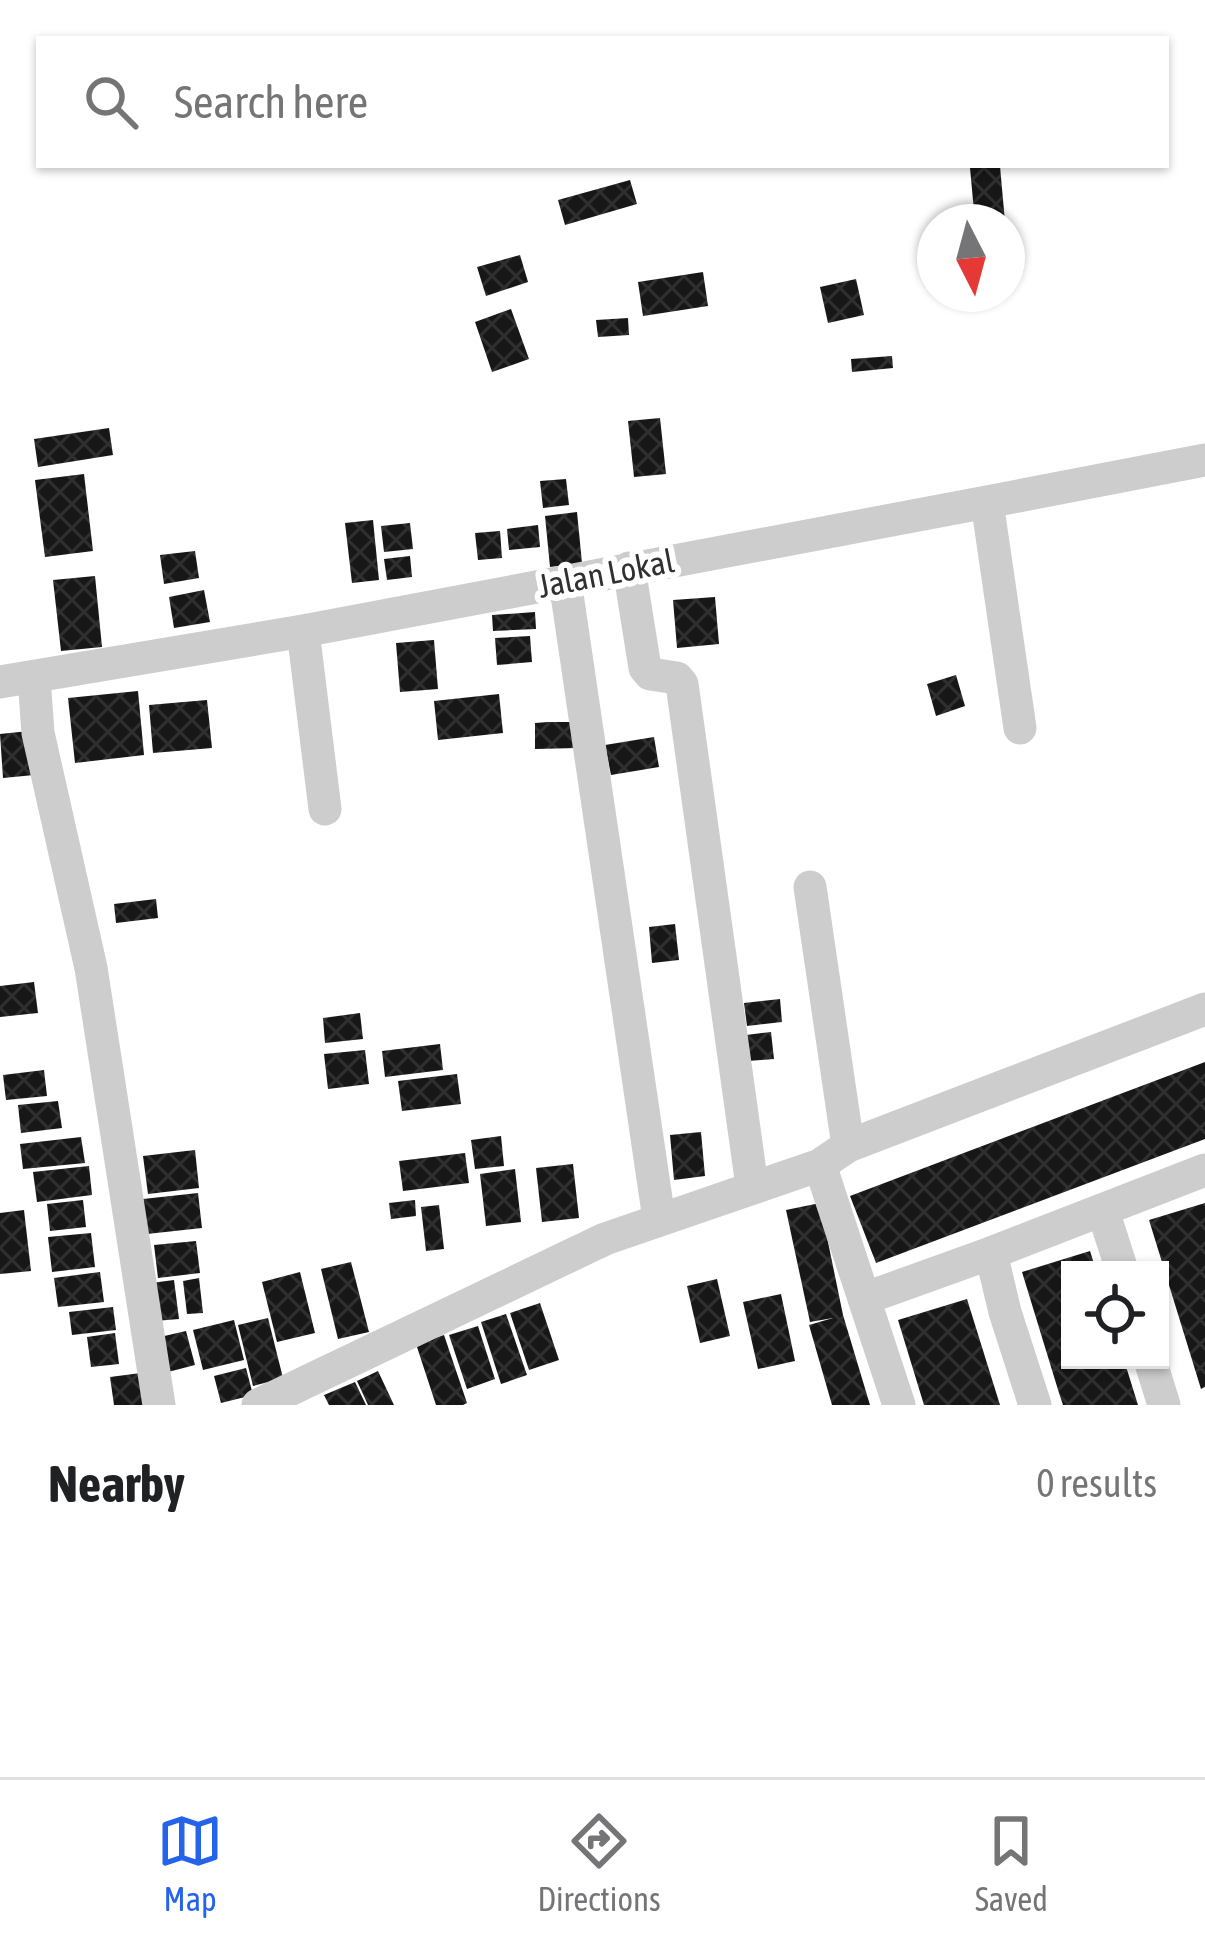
<!DOCTYPE html>
<html lang="en">
<head>
<meta charset="utf-8">
<style>
	:root { --surface:#fff; --page:#f2f2f2; --text:#202124; --muted:#757577; --line:#e0e0e0; --accent:#2563eb }
	body { margin:0; font-family:"Asap Condensed",sans-serif; background:var(--page); color:var(--text) }
	.controls { position:absolute; right:36px; bottom:36px; display:grid; overflow:hidden; border-radius:0px; box-shadow:0 3px 9px #0004 }
	.controls button { width:108px; height:108px; display:grid; place-items:center; padding:0; border:0; border-bottom:3px solid var(--line); background:var(--surface); color:var(--text); font:60px sans-serif }
	.compass { position:absolute; left:917px; top:204px; width:108px; height:108px; border-radius:50%; background:var(--surface); box-shadow:0 3px 9px #0004; rotate:174deg }
	.list { margin:0; padding:0; list-style:none }
	h2 { display:flex; justify-content:space-between; align-items:center; height:156px; margin:0; padding:0 48px; font-size:51px }
	h2 small { font-size:39px; font-weight:400; color:var(--muted) }
	.icon { flex:none; width:66px; height:66px; fill:none; stroke:currentColor; stroke-width:2; stroke-linecap:round; stroke-linejoin:round }
	.map { position:relative; flex:none; width:1205px; height:1405px; overflow:hidden }
	.search { position:absolute; background:var(--surface); box-shadow:0 3px 9px #0004; left:36px; right:36px; top:36px; height:132px; display:flex; align-items:center; gap:30px; box-sizing:border-box; padding:0 42px; border-radius:0px; color:var(--muted); font-size:45px }
	.sheet { height:372px; background:var(--surface) }
	nav { display:flex; justify-content:space-around; align-items:center; box-sizing:border-box; height:168px; border-top:3px solid var(--line); background:var(--surface); font-size:33px; color:var(--muted) }
	nav a { display:grid; justify-items:center; gap:6px }
	nav .on { color:var(--accent) }
	.map>svg:first-child { display:block }
	.building { fill:url(#building-cross-hatch) }
	.lines { fill:none; stroke-linecap:round; stroke-linejoin:round }
	.minor { stroke:#cdcdcd; stroke-width:33 }
	.labels { text-anchor:middle; dominant-baseline:central; stroke-width:12; stroke-linejoin:round; paint-order:stroke }
	.street-label { font-size:33px; fill:#303030; stroke:#fff }
</style>
</head>
<body>
<div class="map">
<svg width="1205" height="1405" viewBox="0 0 1205 1405">
	<defs>
		<pattern id="building-cross-hatch" width="8" height="8" patternUnits="userSpaceOnUse" patternTransform="scale(3)"><rect width="8" height="8" fill="#171717"/><path d="M0 0l8 8M0 8l8-8" fill="none" stroke="#303030"/></pattern>
	</defs>
	<rect width="100%" height="100%" fill="#fff"/>
	<path class="building" d="M1000,166L1005,222H975L970,168Z
		M630,180L637,204L565,225L558,200Z
		M520,255L528,282L486,296L477,267Z
		M703,272L708,306L643,316L638,282Z
		M856,279L864,315L828,323L820,287Z
		M511,309L529,359L492,372L475,322Z
		M628,318L629,335L598,337L596,320Z
		M892,356L893,368L852,372L851,359Z
		M660,418L666,474L634,477L628,421Z
		M109,428L113,455L38,467L34,439Z
		M84,474L93,551L45,557L35,480Z
		M566,479L569,505L543,508L540,481Z
		M577,512L582,563L550,567L545,516Z
		M373,520L379,580L352,583L345,523Z
		M410,523L413,549L384,552L381,526Z
		M538,525L540,547L509,550L507,529Z
		M500,531L502,558L478,560L475,533Z
		M195,551L199,578L164,584L160,555Z
		M410,556L412,577L387,580L384,559Z
		M95,576L102,647L61,651L53,580Z
		M204,590L210,622L174,628L169,597Z
		M715,597L719,644L677,648L673,600Z
		M535,612L536,629L493,631L492,615Z
		M530,636L532,662L497,665L495,638Z
		M434,640L438,689L400,692L396,643Z
		M956,675L965,706L936,716L927,684Z
		M138,691L144,755L75,763L68,698Z
		M499,694L503,733L438,740L434,701Z
		M207,700L212,748L153,753L149,705Z
		M548,722H577V748L535,749V723Z
		M29,731L34,775L3,778L0,734Z
		M654,737L659,767L611,775L605,745Z
		M156,899L158,918L116,923L114,904Z
		M675,924L679,960L652,963L649,927Z
		M34,982L38,1013L0,1017V986Z
		M780,999L782,1022L747,1026L744,1003Z
		M360,1013L363,1039L325,1043L323,1018Z
		M771,1032L774,1059L748,1061L746,1035Z
		M440,1044L443,1070L385,1077L382,1051Z
		M365,1050L369,1084L328,1089L324,1054Z
		M1205,1062V1139L876,1263L850,1196Z
		M44,1070L47,1096L6,1100L3,1075Z
		M457,1074L461,1104L402,1111L398,1081Z
		M58,1101L62,1128L21,1133L18,1105Z
		M701,1132L705,1176L674,1180L670,1135Z
		M501,1136L504,1166L475,1169L471,1140Z
		M81,1137L85,1163L23,1169L20,1144Z
		M195,1150L199,1188L148,1194L143,1156Z
		M465,1153L469,1183L403,1191L399,1161Z
		M573,1164L579,1218L542,1222L536,1168Z
		M89,1166L92,1195L37,1202L33,1172Z
		M515,1169L521,1222L486,1226L480,1174Z
		M198,1193L202,1228L147,1234L143,1199Z
		M83,1200L86,1227L50,1231L47,1204Z
		M415,1200L416,1216L391,1219L389,1203Z
		M820,1203L843,1315L870,1405H832L809,1325L833,1318L810,1322L786,1210Z
		M1205,1203V1387L1201,1389L1149,1220Z
		M439,1205L444,1249L426,1251L421,1207Z
		M24,1210L31,1271L0,1274V1213Z
		M91,1233L95,1267L52,1272L48,1237Z
		M196,1241L200,1273L158,1278L154,1245Z
		M1090,1251L1096,1270H1070V1360H1124L1138,1405H1063L1059,1393L1022,1272Z
		M351,1262L369,1332L338,1339L321,1269Z
		M100,1272L104,1302L58,1307L54,1278Z
		M300,1272L315,1333L277,1342L262,1282Z
		M199,1278L203,1313L187,1314L183,1281Z
		M717,1279L730,1336L700,1343L687,1286Z
		M174,1280L179,1319L155,1321L151,1283Z
		M781,1294L795,1361L758,1369L743,1302Z
		M967,1299L1000,1405H924L898,1320Z
		M540,1303L559,1360L529,1370L510,1313Z
		M113,1307L116,1330L72,1335L69,1312Z
		M506,1314L527,1375L501,1384L481,1322Z
		M268,1318L283,1378L253,1386L238,1325Z
		M234,1320L244,1360L203,1370L193,1330Z
		M478,1326L495,1379L467,1389L449,1335Z
		M186,1331L195,1365L168,1372L160,1337Z
		M115,1333L119,1364L91,1367L87,1337Z
		M444,1335L467,1403L463,1405H436L416,1344Z
		M246,1368L253,1395L221,1403L214,1376Z
		M378,1371L394,1405H368L357,1381Z
		M141,1373L145,1405H114L110,1377Z
		M355,1382L366,1405H329L324,1395Z"/>
	<g class="lines">
		<path class="minor" d="M987,502L1205,460
			M629,568L645,668L650,674L677,678L682,684L752,1186
			M565,581L659,1219
			M303,631L325,809
			M34,677L38,733L91,968L159,1405
			M0,682L303,631L987,502L1020,728
			M810,887L848,1146
			M820,1165L899,1405
			M1103,1211L1122,1270
			M991,1253L1205,1170
			M866,1298L991,1253L1005,1312L1035,1405
			M1150,1360L1164,1405
			M258,1405L605,1239L820,1165L848,1146L1205,1009"/>
	</g>
	<g class="labels">
		<g class="street-label">
			<text transform="translate(606 573) rotate(-11)">Jalan Lokal</text>
		</g>
	</g>
</svg>
<div class="controls">
<button><svg class="icon" aria-label="locate" viewBox="0 0 24 24"><circle cx="12" cy="12" r="6"/><path d="M12 2v4M12 18v4M2 12h4M18 12h4"/></svg></button>
</div>
<svg class="compass" viewBox="-18 -18 36 36"><path d="M0-13l5 13h-10z" fill="#e53935"/><path d="M0 13l5-13h-10z" fill="#757577"/></svg>
<div class="search"><svg class="icon" aria-label="search" viewBox="0 0 24 24"><circle cx="10" cy="10" r="6"/><path d="M15 15l6 6"/></svg>Search here</div>
</div>
<section class="sheet">
<h2>Nearby<small>0 results</small></h2>
<ul class="list">
</ul>
</section>
<nav>
<a class="on"><svg class="icon" aria-label="map" viewBox="0 0 24 24"><path d="M3 6l6-2 6 2 6-2v14l-6 2-6-2-6 2zM9 4v14M15 6v14"/></svg>Map</a>
<a><svg class="icon" aria-label="directions" viewBox="0 0 24 24"><path d="M12 3l9 9-9 9-9-9zM9 14v-3h6M13 9l2 2-2 2"/></svg>Directions</a>
<a><svg class="icon" aria-label="saved" viewBox="0 0 24 24"><path d="M7 4h10v16l-5-4-5 4z"/></svg>Saved</a>
</nav>
</body>
</html>
